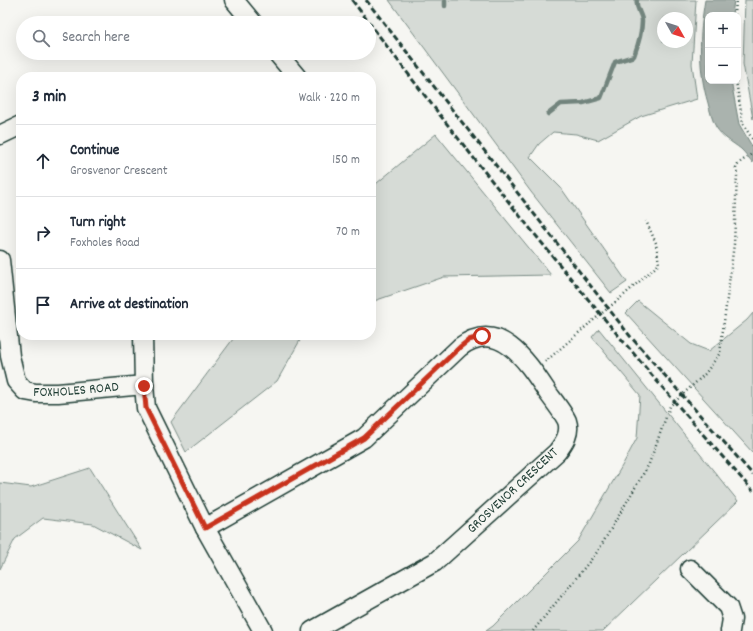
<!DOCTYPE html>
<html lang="en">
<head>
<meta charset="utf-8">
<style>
	:root { --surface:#fff; --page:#f6f6f7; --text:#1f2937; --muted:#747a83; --line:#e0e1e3 }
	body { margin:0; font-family:Dekko,sans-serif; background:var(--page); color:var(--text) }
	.controls { position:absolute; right:12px; top:12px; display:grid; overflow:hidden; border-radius:8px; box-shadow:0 4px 16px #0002 }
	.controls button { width:36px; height:36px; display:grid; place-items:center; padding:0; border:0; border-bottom:1px solid var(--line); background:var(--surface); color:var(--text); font:20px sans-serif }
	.compass { position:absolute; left:657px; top:12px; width:36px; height:36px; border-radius:50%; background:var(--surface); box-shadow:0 4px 16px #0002; rotate:129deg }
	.stop { position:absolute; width:12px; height:12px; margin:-9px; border:3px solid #c8321e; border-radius:50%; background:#fff }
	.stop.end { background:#c8321e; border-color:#fff; box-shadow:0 1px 4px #0008 }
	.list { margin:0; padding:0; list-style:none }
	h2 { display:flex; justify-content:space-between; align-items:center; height:52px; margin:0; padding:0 16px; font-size:17px }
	h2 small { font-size:13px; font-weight:400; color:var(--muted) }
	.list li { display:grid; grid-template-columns:26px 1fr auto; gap:12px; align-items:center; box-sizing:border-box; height:72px; padding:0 16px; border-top:1px solid var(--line) }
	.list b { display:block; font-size:15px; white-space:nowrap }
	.list p { margin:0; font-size:13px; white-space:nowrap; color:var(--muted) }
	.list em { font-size:13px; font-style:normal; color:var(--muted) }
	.icon { flex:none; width:22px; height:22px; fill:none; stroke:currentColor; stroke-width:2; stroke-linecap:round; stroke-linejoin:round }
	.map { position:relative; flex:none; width:753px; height:631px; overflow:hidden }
	.search { position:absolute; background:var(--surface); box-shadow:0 4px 16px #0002; left:16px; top:16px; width:360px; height:44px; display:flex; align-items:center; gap:10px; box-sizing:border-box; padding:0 14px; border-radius:22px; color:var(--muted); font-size:15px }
	.panel { position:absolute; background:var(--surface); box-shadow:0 4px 16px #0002; left:16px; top:72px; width:360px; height:268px; border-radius:16px }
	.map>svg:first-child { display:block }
	.green { fill:#d6dbd6; stroke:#7a8c85; fill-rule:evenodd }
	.water { fill:#aab3ae; stroke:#72847d }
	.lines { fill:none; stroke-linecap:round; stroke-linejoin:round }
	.stream { stroke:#72847d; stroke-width:4.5 }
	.minor-casing { stroke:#1f3d34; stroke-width:21 }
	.path { stroke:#1f3d34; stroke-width:2.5; stroke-dasharray:1 3; stroke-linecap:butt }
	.minor { stroke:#f6f6f2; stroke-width:18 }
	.rail { stroke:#1f3d34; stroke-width:3; stroke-dasharray:6 3; stroke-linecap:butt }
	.path-bridge { stroke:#1f3d34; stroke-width:2.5; stroke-dasharray:1 3; stroke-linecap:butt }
	.route { stroke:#c8321e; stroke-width:5 }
	.labels { text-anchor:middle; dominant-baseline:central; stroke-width:3; stroke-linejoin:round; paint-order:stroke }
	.street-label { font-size:14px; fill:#1f3d34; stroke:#f6f6f2 }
</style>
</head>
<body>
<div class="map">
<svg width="753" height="631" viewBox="0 0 753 631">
	<rect width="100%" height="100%" fill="#f6f6f2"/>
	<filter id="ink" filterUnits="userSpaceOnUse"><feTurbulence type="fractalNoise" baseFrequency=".025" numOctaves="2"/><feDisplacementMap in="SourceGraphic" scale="8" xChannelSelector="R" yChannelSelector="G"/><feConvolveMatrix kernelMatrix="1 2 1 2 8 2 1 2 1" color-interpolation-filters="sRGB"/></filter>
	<g filter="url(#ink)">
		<path class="green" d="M389,0H696L692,64L697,99L641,116L598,140L576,134L553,132L539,144L530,157L561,188L627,282L611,293L531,192ZM663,18H687V42H663Z
			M745,0H753V119L743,64Z
			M436,134L551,275L444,277L371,302V188Z
			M638,301L691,344L709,351L747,320L753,313V453L626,313Z
			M599,329L738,501L603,631H486L493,626L578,541L622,466L637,438L640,395L592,337Z
			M236,335H303L277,381L186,452L171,422Z
			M90,468L142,550L93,524L43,518L15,539L0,569V483L31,487Z"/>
		<path class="water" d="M705,0H734L732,15H708V81H731L739,124L753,148V163C749,158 745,153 741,149C732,142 722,137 716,127C712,120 710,111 708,103C698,70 699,35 705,0Z"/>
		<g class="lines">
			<path class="stream" d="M445,0V6
				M548,114L561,104L583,103L601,98L615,62L634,56C638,45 642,33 642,21C642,14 635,8 637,0"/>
			<defs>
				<g id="minor">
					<path d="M234,0L253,23"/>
					<path d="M277,53L297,77"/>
					<path d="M0,135L21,125"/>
					<path id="s1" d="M0,260L10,356L16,381L25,391L36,393H58L144,385"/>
					<path d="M143,335L144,385L146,408L205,528L263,631"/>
					<path d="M205,528L364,438L460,347C500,317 528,363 548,393C553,400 564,414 567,421C571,433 564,443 557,452L435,562L312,631"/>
					<path d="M690,569L728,607L732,619L730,631"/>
				</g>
			</defs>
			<use href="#minor" class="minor-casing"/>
			<path class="path" d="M735,15L736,0
				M736,81L743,124L753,140
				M624,295L659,264L656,243L646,221
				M545,362L590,323
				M533,631L598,551L649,464L670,406L705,374L720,353L734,244L737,176L736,168L739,163L753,153"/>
			<use href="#minor" class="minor"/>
			<path class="rail" d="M352,0C479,169 612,333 753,491
				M366,0L630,336L753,475"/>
			<path class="path-bridge" d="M590,323L624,295"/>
		</g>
	</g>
	<g class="lines" filter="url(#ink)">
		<path class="route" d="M144,386L146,408L205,528L364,438L460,347L469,340L482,336"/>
	</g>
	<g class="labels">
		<g class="street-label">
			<text stroke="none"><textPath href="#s1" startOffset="187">FOXHOLES ROAD</textPath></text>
			<text transform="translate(513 491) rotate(-43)">GROSVENOR CRESCENT</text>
		</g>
	</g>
</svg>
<div class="controls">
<button>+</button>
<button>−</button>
</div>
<svg class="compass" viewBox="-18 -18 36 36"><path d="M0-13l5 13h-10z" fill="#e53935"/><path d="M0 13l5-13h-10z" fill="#747a83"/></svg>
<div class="stop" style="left:482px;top:336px"></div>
<div class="stop end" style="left:144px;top:386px"></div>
<div class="search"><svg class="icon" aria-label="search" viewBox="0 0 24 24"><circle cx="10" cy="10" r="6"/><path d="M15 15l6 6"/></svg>Search here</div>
<section class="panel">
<h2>3 min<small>Walk · 220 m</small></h2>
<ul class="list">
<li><svg class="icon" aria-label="ahead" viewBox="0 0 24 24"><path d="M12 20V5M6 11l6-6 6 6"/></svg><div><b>Continue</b><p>Grosvenor Crescent</p></div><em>150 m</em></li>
<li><svg class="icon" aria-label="right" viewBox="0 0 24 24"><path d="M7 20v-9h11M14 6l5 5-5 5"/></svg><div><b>Turn right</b><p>Foxholes Road</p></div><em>70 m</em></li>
<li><svg class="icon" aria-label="arrive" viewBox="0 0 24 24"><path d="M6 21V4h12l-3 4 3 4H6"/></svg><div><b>Arrive at destination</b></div></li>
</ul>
</section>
</div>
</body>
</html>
